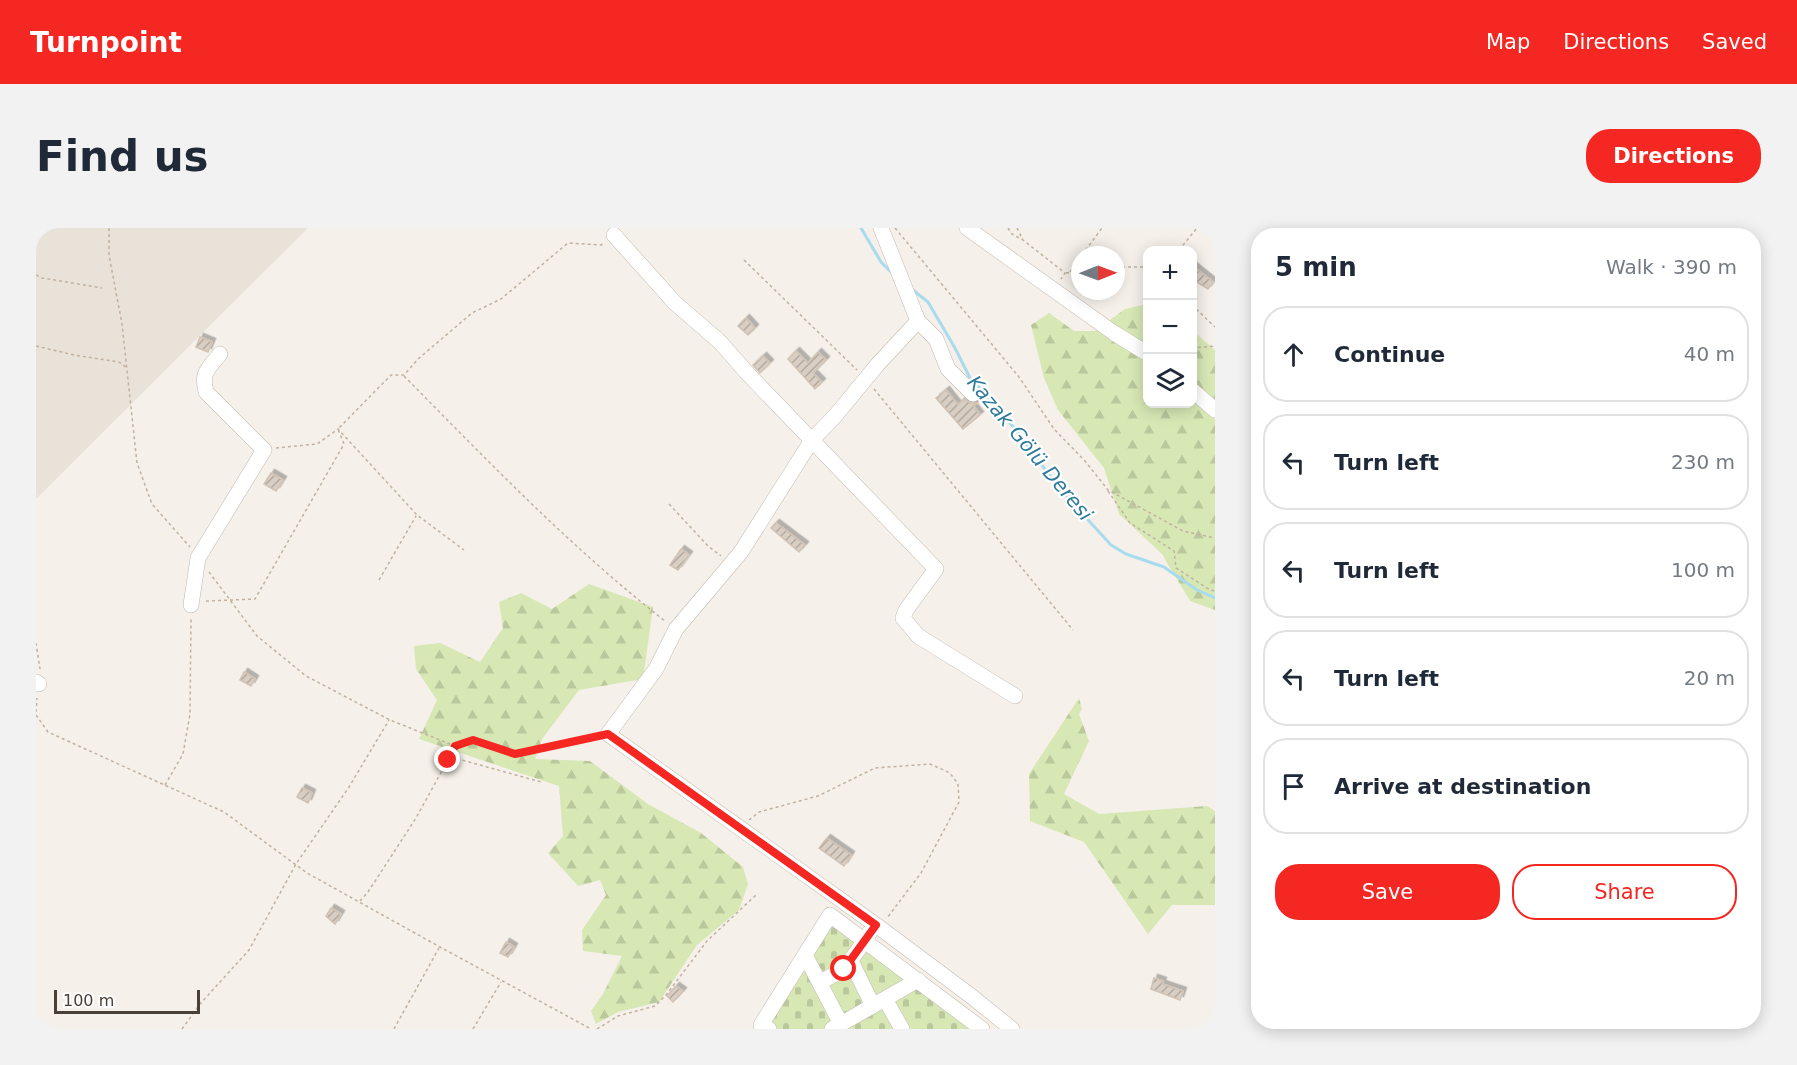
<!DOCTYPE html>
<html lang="en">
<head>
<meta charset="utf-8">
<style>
	:root { --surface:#fff; --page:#f2f2f3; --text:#1f2937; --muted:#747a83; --line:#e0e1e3; --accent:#f52722 }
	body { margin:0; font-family:"DejaVu Sans",sans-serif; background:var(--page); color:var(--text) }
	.controls { position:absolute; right:18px; top:18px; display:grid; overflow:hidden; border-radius:12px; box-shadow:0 3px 15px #0003 }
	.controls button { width:54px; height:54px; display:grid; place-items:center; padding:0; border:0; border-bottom:2px solid var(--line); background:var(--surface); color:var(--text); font:30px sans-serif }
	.compass { position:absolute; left:1035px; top:18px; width:54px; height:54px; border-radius:50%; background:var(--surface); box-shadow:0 3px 15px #0003; rotate:89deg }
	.scale { position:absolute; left:18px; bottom:15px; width:146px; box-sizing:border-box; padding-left:6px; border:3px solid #494038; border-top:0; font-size:16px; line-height:21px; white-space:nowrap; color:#494038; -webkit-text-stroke:4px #fff; paint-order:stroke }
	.stop { position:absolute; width:18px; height:18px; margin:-14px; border:4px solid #f52722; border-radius:50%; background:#fff }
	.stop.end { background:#f52722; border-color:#fff; box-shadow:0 2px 6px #0008 }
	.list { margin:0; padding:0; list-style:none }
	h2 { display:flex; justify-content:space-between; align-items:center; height:78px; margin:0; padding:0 24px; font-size:26px }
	h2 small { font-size:20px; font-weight:400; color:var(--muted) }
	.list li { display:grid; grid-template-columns:39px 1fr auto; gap:18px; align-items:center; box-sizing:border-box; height:96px; margin:0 12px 12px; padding:0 12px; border:2px solid var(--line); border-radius:24px }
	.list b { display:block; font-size:22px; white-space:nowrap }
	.list em { font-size:20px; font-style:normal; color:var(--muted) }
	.actions { display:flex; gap:12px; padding:18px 24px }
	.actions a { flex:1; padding:14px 0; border:2px solid var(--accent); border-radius:24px; text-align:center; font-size:21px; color:var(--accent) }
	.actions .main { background:var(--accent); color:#fff }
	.icon { flex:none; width:33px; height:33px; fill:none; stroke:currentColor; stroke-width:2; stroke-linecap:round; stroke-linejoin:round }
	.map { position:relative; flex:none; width:1179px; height:801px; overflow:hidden; border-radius:24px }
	header { display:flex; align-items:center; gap:36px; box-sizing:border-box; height:84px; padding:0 30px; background:var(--accent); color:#fff }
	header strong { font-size:28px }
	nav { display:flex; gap:33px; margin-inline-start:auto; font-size:21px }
	.intro { display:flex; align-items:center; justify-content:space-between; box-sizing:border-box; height:144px; padding:0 36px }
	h1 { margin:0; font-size:42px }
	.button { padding:15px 27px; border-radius:24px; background:var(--accent); color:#fff; font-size:21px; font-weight:700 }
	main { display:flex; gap:36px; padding:0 36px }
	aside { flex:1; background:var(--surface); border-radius:24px; box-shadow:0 3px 15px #0003 }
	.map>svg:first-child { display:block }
	.residential { fill:#e9e2d9 }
	.forest { fill:url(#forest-firs) }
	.cemetery { fill:url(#cemetery-stones) }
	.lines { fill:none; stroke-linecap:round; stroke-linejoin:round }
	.stream { stroke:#a9dbef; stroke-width:3 }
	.building { fill:url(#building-hatch); stroke:#d1c2b3; stroke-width:1.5; filter:url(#shadow) }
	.minor-casing { stroke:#c3bab0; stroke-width:16 }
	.path { stroke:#c2b19e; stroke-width:1.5; stroke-dasharray:3 3; stroke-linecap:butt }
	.minor { stroke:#fff; stroke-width:15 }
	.route { stroke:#f52722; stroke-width:8 }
	.labels { text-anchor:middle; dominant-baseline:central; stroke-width:4.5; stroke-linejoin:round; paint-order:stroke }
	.water-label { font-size:20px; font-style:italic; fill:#2e7a9b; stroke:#fff }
</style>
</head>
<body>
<header>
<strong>Turnpoint</strong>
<nav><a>Map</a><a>Directions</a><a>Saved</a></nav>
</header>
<div class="intro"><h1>Find us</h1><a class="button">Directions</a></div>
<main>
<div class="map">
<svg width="1179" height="801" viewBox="0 0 1179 801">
	<defs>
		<pattern id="forest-firs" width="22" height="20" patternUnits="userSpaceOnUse" patternTransform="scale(1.5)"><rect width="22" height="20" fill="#d7e8b5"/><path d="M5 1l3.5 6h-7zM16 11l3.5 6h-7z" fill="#bac89c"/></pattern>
		<pattern id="cemetery-stones" width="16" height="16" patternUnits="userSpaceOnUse" patternTransform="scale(1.5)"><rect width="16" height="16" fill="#d7e8b5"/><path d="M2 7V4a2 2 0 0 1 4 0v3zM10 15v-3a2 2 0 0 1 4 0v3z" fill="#bac89c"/></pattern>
		<pattern id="building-hatch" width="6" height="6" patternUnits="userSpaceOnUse" patternTransform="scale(1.5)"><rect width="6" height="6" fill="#d9cec3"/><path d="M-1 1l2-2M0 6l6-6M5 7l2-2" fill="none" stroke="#b2a99f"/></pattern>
		<filter id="shadow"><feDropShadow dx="3.5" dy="-3.5" stdDeviation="0" flood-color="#0004"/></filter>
	</defs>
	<rect width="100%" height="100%" fill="#f5f0ea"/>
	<path class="residential" d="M0,0H272L0,271Z"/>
	<path class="forest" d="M1111,76L1112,176H1156L1157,103L1179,122V382L1154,373L1126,326L1083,286L1068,240L1022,182L1008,150L995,97L1013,85L1038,103H1059L1089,81Z
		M553,356L617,379L607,451L543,462L506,511L499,531L554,533L612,576L665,605L707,639L712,656L703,682L661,717L623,774L582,784L560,796L555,783L567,766L586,728L547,723L546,702L570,667L564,652L542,658L512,625L527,608L523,558L383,511L401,472L380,441L378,418L404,415L444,434L467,400L463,374L485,365L516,381Z
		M1043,470L1046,481L1043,486L1053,513L1028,566L1063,586L1171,578L1179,583V677H1136L1112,706L1048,614L994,593L993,546Z"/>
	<path class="cemetery" d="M791,678L932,780L953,801H721L717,799Z"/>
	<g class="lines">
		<path class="stream" d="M825,0L845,34L858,47
			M877,62L892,74L919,120L934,150L947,163L979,201L1023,260L1075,317L1090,326L1128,339L1161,362L1179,370"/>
	</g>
	<path class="building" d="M1156,37L1177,54L1172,61L1156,51Z
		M710,90L719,100L712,107L702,98Z
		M164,109L176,114L172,124L160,119Z
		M760,123L772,135L782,124L790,132L777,145L786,154L779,161L752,131Z
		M727,128L734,135L724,145L717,137Z
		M910,162L922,177L928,171L934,175H941L937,178L944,187L927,201L900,170Z
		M235,245L247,252L240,263L228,256Z
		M740,295L769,317L763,324L735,300Z
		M645,321L653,327L642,342L634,337Z
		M208,444L219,451L215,458L204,452Z
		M266,560L276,565L272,575L261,569Z
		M791,610L815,627L808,638L783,620Z
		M295,680L305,686L299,696L290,688Z
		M470,714L478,719L472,729L464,725Z
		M1118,750L1127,753L1126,756L1147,763L1144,772L1115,761Z
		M640,758L647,763L637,774L631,768Z"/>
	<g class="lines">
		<defs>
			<path id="minor" d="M845,0L882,93L900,111L912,141L937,166
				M931,0L1078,105L1112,126
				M578,7L639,75L684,114L712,146L900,341L870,382L867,390L882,408L979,468
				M882,93L842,136L799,188L776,212L705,324L640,401L620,441L572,506L840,697L935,768L976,801
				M1156,162L1179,182
				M155,377L162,330L228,222L170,164C165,144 172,141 184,126
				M0,454L3,456
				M769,727L805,796
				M815,733L837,778
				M783,754C813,742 817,729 834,704
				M849,771L866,801
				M733,801L725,797L794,687L946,801
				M796,801L882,752"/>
		</defs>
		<use href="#minor" class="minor-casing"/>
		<path class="path" d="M73,0V27L86,96L101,235L116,276L154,319
			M859,0L983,149L1018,201L1049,233L1072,262L1147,303L1179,310
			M972,0L976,6L987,12
			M981,0L987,12L1029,45L1025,51
			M1143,22L1161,0
			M1046,27L1066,0
			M708,32L821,142
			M1080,39H1112
			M1034,44L1044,30
			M1030,45L1044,43
			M0,47L6,50L66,60
			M1156,77L1179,99
			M0,118L38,127L83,134L91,140
			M1156,120L1179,118
			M368,148C452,233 534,319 629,393
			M838,161L1037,402
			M240,220L281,216L302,201L381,287L428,322
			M1072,263L1094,295L1138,323L1140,340L1174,362L1179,363
			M633,276L672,318L685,328
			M173,344L221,408L270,448L354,492L419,518L437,512L479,526L560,508
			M343,352L380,288
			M170,373L219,371L308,216L302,201L355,147H368L382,131L436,85L465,71L532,15L565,17L569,15
			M0,415L4,441
			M0,484L1,470
			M0,487L12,504L188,584L271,645L404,719L555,801
			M415,529L505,554
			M129,557L147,526L154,486L155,391
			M713,592L723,584L782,568L839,540L894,536L914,545L922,556L923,574L885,645L851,690
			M324,673L332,664L380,590L419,519
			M146,801L164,776L213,722L260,636L313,559L353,492
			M358,801L403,720
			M437,801L465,754
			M561,801L582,788L619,778L630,767L671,713L720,667"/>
		<use href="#minor" class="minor"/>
	</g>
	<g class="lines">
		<path class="route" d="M412,532L419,518L437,512L479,526L572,506L840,697L808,741"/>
	</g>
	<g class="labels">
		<g class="water-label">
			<text transform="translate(994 220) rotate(50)">Kazak Gölü Deresi</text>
		</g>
	</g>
</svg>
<div class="controls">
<button>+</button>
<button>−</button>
<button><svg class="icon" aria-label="layers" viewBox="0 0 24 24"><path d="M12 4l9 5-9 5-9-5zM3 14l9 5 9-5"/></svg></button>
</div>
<svg class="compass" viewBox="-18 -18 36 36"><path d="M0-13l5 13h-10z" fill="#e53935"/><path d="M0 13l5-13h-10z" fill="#747a83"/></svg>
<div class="scale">100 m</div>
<div class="stop" style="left:808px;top:741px"></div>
<div class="stop end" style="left:412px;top:532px"></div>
</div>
<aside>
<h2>5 min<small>Walk · 390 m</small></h2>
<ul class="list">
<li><svg class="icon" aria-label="ahead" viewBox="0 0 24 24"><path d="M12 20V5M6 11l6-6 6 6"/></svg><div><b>Continue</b></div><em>40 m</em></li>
<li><svg class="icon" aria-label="left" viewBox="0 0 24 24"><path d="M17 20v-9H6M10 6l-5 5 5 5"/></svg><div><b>Turn left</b></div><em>230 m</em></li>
<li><svg class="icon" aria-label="left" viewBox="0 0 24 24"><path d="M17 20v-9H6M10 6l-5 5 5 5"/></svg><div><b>Turn left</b></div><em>100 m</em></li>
<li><svg class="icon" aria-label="left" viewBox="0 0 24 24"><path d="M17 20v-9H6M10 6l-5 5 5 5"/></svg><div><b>Turn left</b></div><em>20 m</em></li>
<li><svg class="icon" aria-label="arrive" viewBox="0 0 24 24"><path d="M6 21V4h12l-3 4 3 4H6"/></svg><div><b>Arrive at destination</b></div></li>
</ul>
<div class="actions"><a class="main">Save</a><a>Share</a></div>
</aside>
</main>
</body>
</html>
